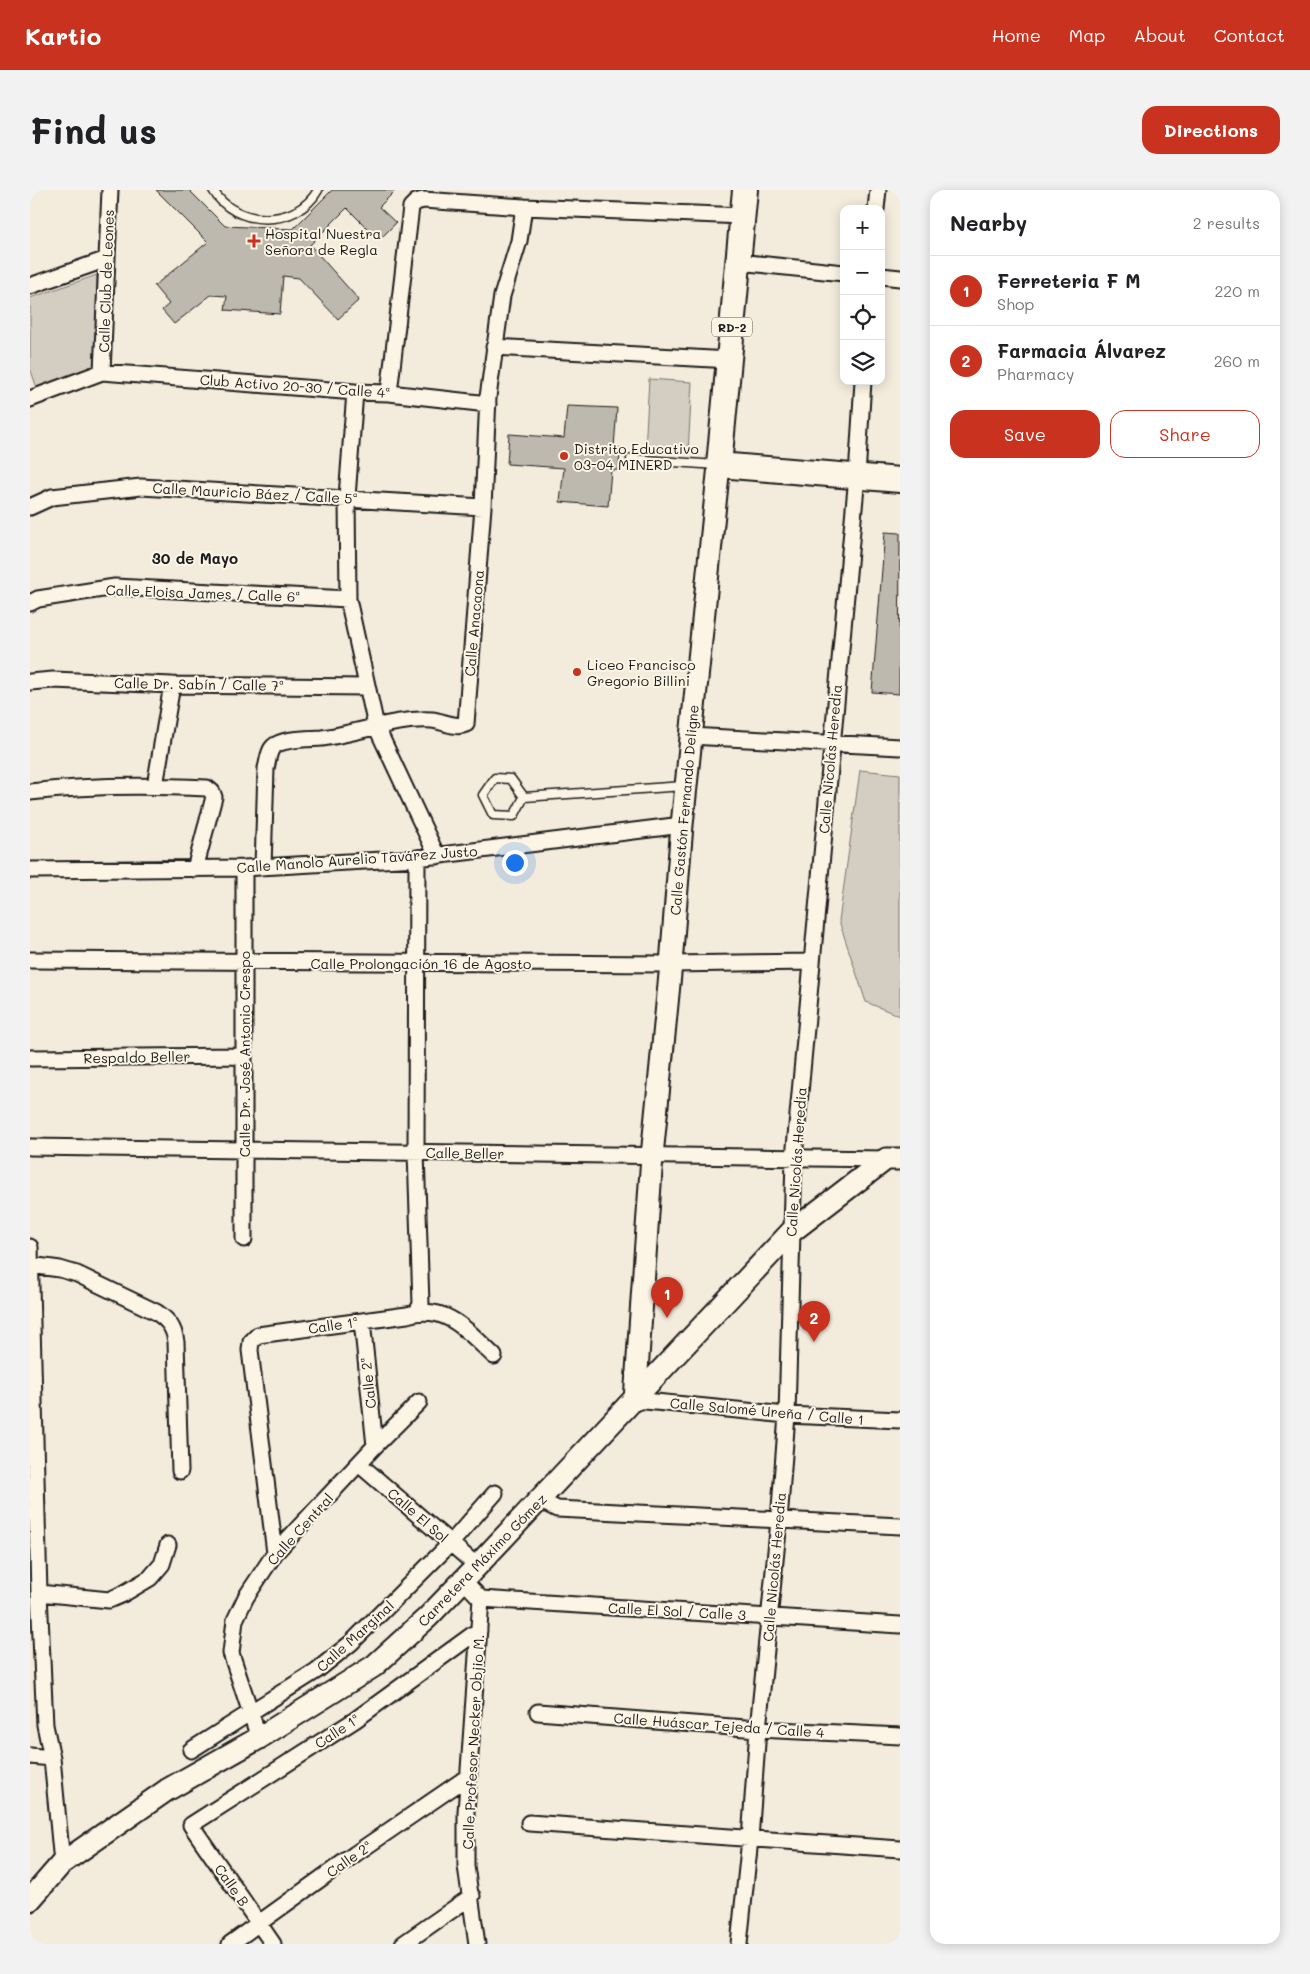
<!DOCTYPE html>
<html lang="en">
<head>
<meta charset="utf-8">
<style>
	:root { --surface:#fff; --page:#f2f2f2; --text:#202124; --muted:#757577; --line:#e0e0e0; --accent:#c8321e }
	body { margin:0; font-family:Mali,sans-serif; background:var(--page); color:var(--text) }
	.controls { position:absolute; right:15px; top:15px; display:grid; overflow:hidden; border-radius:10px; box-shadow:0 2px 12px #0003 }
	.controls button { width:45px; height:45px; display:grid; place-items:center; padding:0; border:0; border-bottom:1px solid var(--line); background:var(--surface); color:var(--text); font:25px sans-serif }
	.you { position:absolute; left:484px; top:672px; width:18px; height:18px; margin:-12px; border:4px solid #fff; border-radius:50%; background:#1a73e8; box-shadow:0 0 0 8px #1a73e833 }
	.badge { display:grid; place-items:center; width:32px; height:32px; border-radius:50%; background:var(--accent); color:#fff; font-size:16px; font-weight:700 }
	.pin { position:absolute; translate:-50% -41px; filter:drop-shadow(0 1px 2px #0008) }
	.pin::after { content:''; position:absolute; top:26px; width:18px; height:15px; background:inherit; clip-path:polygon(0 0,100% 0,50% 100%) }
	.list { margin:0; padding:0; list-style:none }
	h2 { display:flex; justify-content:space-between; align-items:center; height:65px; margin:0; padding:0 20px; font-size:21px }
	h2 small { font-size:16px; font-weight:400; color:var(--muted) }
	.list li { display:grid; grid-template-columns:32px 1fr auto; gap:15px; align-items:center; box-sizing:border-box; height:70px; padding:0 20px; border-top:1px solid var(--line) }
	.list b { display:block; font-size:19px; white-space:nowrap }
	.list p { margin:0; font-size:16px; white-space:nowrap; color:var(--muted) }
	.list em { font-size:16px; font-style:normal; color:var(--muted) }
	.actions { display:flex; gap:10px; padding:15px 20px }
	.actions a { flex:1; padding:11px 0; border:1px solid var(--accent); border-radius:15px; text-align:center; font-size:18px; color:var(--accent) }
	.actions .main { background:var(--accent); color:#fff }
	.icon { flex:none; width:28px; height:28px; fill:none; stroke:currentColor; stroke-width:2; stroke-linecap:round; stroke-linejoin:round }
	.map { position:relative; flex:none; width:870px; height:1754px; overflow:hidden; border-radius:15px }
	header { display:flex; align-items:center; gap:30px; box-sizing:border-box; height:70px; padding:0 25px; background:var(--accent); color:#fff }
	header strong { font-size:24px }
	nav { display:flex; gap:28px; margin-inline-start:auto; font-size:18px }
	.intro { display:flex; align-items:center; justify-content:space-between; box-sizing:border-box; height:120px; padding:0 30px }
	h1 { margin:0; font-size:35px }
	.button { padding:12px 22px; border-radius:15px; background:var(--accent); color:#fff; font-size:18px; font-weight:700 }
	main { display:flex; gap:30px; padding:0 30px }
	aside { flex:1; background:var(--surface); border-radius:15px; box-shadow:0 2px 12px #0003 }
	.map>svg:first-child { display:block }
	.green { fill:#d3cec1; stroke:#78756e }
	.building { fill:#beb9ae; stroke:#1c1c1c }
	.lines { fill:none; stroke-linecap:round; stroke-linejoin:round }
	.lane-casing { stroke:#1c1c1c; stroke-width:11 }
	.street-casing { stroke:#1c1c1c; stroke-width:19 }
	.secondary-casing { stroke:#1c1c1c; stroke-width:25 }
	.primary-casing { stroke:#1c1c1c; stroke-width:28 }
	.lane { stroke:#fcf5e5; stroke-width:8 }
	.street { stroke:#fcf5e5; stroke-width:15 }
	.secondary { stroke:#fcf5e5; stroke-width:21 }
	.primary { stroke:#fcf5e5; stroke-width:24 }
	.poi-dot { fill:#c8321e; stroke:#fcf5e5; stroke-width:2 }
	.labels { text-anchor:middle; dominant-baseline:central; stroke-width:4; stroke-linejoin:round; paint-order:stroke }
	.shield { fill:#fcf5e5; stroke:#5f5d58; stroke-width:1 }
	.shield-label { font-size:12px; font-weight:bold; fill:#1c1c1c }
	.poi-label { font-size:14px; fill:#1c1c1c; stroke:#fcf5e5; text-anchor:start }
	.street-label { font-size:14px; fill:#1c1c1c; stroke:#fcf5e5 }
	.neighbourhood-label { font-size:15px; font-weight:bold; fill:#1c1c1c; stroke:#fcf5e5 }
</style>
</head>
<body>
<header>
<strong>Kartio</strong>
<nav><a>Home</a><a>Map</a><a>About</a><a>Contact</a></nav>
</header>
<div class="intro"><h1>Find us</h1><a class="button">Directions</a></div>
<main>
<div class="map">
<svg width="870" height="1754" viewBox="0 0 870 1754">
	<rect width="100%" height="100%" fill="#f3ecdd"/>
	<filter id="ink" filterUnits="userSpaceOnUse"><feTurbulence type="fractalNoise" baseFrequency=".02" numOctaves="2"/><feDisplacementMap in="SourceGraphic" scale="10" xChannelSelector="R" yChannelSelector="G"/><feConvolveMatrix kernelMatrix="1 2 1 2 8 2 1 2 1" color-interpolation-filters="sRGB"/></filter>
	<g filter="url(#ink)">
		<path class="green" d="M67,85L65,180L7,198L0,178V108Z
			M619,189L662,192L658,263L615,260Z
			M830,580L870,584V826L836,812L809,731Z"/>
		<path class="building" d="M126,0H159L195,36L263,39L302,0H366L349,17L366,33L349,50L317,18L280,55L329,110L308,129L269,88L253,86L250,124L195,120L197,106L181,105L144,134L132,120L139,114L124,96L178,52Z
			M537,216L587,218L584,257L590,258L589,280H581L578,316L530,312L534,278L477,274L479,244L534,248Z
			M855,342L870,343L869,504L842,502Z"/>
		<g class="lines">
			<defs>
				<path id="lane" d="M183,0C205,38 267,38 288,0
					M601,269L687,275
					M465,588L481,589L494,607L484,626L463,625L453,605Z
					M494,607L654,596"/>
				<path id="street" d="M846,19L848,0
					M708,72L814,83
					M851,86L870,88
					M0,96L77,69
					M464,157L700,170
					M72,182L80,0
					M325,202L317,307L318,409L346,536L407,666
					M359,203L381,17L386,12L393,10L494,17L713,26
					M0,209L72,182L325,202L359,203L458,214
					M0,317L22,307L111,297L453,317
					M0,413L8,409L85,397L318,409
					M0,492L23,490L142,495L337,497
					M660,546L870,557
					M125,596L142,495
					M0,602C59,595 117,595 177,598L182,602L184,607L165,679
					M233,677L236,578C238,572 238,562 243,557C252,548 280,549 292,548C329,543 364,528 402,530C413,531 425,539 436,534L453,317L458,207L472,106L489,51L494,17
					M0,680L214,678L387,668L652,635
					M0,770L641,774L782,772
					M0,868L214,866
					M0,957L856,969
					M214,1049V678
					M0,1057L9,1403L15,1535L22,1568L32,1673
					M0,1075L30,1079L47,1084L126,1122C138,1130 144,1137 146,1152L150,1281
					M387,1122L391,1114L386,962L387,668
					M332,1131L345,1256
					M605,1210L757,1225L870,1230
					M329,1274L447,1376
					M509,1310L527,1319L870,1336
					M245,1363L220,1160L221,1152L228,1145L377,1125C417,1113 438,1142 464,1166
					M433,1390L451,1409L870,1435
					M9,1403L79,1410L93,1404L120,1388L132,1374L138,1355
					M508,1522L728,1539L870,1546
					M229,1548L201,1463L205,1430L216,1407L245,1363L345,1256L389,1212
					M161,1560L286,1481L321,1453L421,1353L465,1303
					M0,1566L22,1568
					M499,1633L870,1659
					M200,1754L325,1664L439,1586
					M243,1754L161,1635L325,1530L449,1440
					M373,1754L442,1706
					M447,1754L436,1676V1622L451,1409
					M709,1754L720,1649L728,1539L749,1331L757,1225L764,968L827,286L833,191"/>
				<path id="secondary" d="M605,1210L622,966L641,774L652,635L689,275
					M0,1710L32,1673L137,1600L229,1548L344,1476L398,1427L447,1376L761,1042L856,969H870"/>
				<path id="primary" d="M715,0L689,275L870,290"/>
			</defs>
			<use href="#lane" class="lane-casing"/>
			<use href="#street" class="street-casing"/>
			<use href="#secondary" class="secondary-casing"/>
			<use href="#primary" class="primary-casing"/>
			<use href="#lane" class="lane"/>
			<use href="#street" class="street"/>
			<use href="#secondary" class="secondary"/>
			<use href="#primary" class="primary"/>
		</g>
	</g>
	<g class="poi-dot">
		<path d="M221.5 43.5h5v5h5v5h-5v5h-5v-5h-5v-5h5z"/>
		<circle cx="534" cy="266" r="5"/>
		<circle cx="547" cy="482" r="5"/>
	</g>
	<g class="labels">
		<rect class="shield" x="682" y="127.5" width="40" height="19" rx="4"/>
		<g class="shield-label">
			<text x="702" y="137">RD-2</text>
		</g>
		<g class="poi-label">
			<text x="235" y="43">Hospital Nuestra<tspan x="235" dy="16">Señora de Regla</tspan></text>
			<text x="544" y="258">Distrito Educativo<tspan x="544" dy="16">03-04 MINERD</tspan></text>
			<text x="557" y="474">Liceo Francisco<tspan x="557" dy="16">Gregorio Billini</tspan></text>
		</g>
		<g class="street-label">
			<text transform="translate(76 91) rotate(-88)">Calle Club de Leones</text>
			<text transform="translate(265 196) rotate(4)">Club Activo 20-30 / Calle 4ª</text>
			<text transform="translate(225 303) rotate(3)">Calle Mauricio Báez / Calle 5ª</text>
			<text transform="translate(173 403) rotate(2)">Calle Eloisa James / Calle 6ª</text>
			<text transform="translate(444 433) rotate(-85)">Calle Anacaona</text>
			<text transform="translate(169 494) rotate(1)">Calle Dr. Sabín / Calle 7ª</text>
			<text transform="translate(800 569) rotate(-85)">Calle Nicolás Heredia</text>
			<text transform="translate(654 620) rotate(-85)">Calle Gastón Fernando Deligne</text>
			<text transform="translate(327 669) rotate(-4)">Calle Manolo Aurelio Tavárez Justo</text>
			<text x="391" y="773">Calle Prolongación 16 de Agosto</text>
			<text transform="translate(214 864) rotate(-90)">Calle Dr. José Antonio Crespo</text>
			<text transform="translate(107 867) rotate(-1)">Respaldo Beller</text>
			<text transform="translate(435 963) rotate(1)">Calle Beller</text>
			<text transform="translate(766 972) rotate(-86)">Calle Nicolás Heredia</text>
			<text transform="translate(303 1135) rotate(-8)">Calle 1ª</text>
			<text transform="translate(338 1193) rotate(-96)">Calle 2ª</text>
			<text transform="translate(737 1221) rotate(5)">Calle Salomé Ureña / Calle 1</text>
			<text transform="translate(388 1325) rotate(41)">Calle El Sol</text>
			<text transform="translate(270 1339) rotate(-48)">Calle Central</text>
			<text transform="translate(452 1370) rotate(-46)">Carretera Máximo Gómez</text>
			<text transform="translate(744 1377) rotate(-85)">Calle Nicolás Heredia</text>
			<text transform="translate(647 1421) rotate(3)">Calle El Sol / Calle 3</text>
			<text transform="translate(325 1446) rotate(-42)">Calle Marginal</text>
			<text transform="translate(689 1535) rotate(4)">Calle Huáscar Tejeda / Calle 4</text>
			<text transform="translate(307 1541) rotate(-33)">Calle 1ª</text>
			<text transform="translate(443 1552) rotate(-87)">Calle Profesor Necker Objio M.</text>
			<text transform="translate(319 1669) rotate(-35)">Calle 2ª</text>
			<text transform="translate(202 1695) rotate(55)">Calle B</text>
		</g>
		<g class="neighbourhood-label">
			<text x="165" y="368">30 de Mayo</text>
		</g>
	</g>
</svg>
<div class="controls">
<button>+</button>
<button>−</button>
<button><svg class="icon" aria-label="locate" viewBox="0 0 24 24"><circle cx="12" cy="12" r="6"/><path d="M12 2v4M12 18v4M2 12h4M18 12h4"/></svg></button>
<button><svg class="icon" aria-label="layers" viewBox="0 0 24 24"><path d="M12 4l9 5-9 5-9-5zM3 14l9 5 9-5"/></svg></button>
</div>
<div class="you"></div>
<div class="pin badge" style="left:637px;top:1128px">1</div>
<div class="pin badge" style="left:784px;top:1152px">2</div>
</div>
<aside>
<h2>Nearby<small>2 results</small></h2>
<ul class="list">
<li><span class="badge">1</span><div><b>Ferreteria F M</b><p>Shop</p></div><em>220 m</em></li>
<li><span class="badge">2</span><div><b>Farmacia Álvarez</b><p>Pharmacy</p></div><em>260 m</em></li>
</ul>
<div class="actions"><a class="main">Save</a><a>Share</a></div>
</aside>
</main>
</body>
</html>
